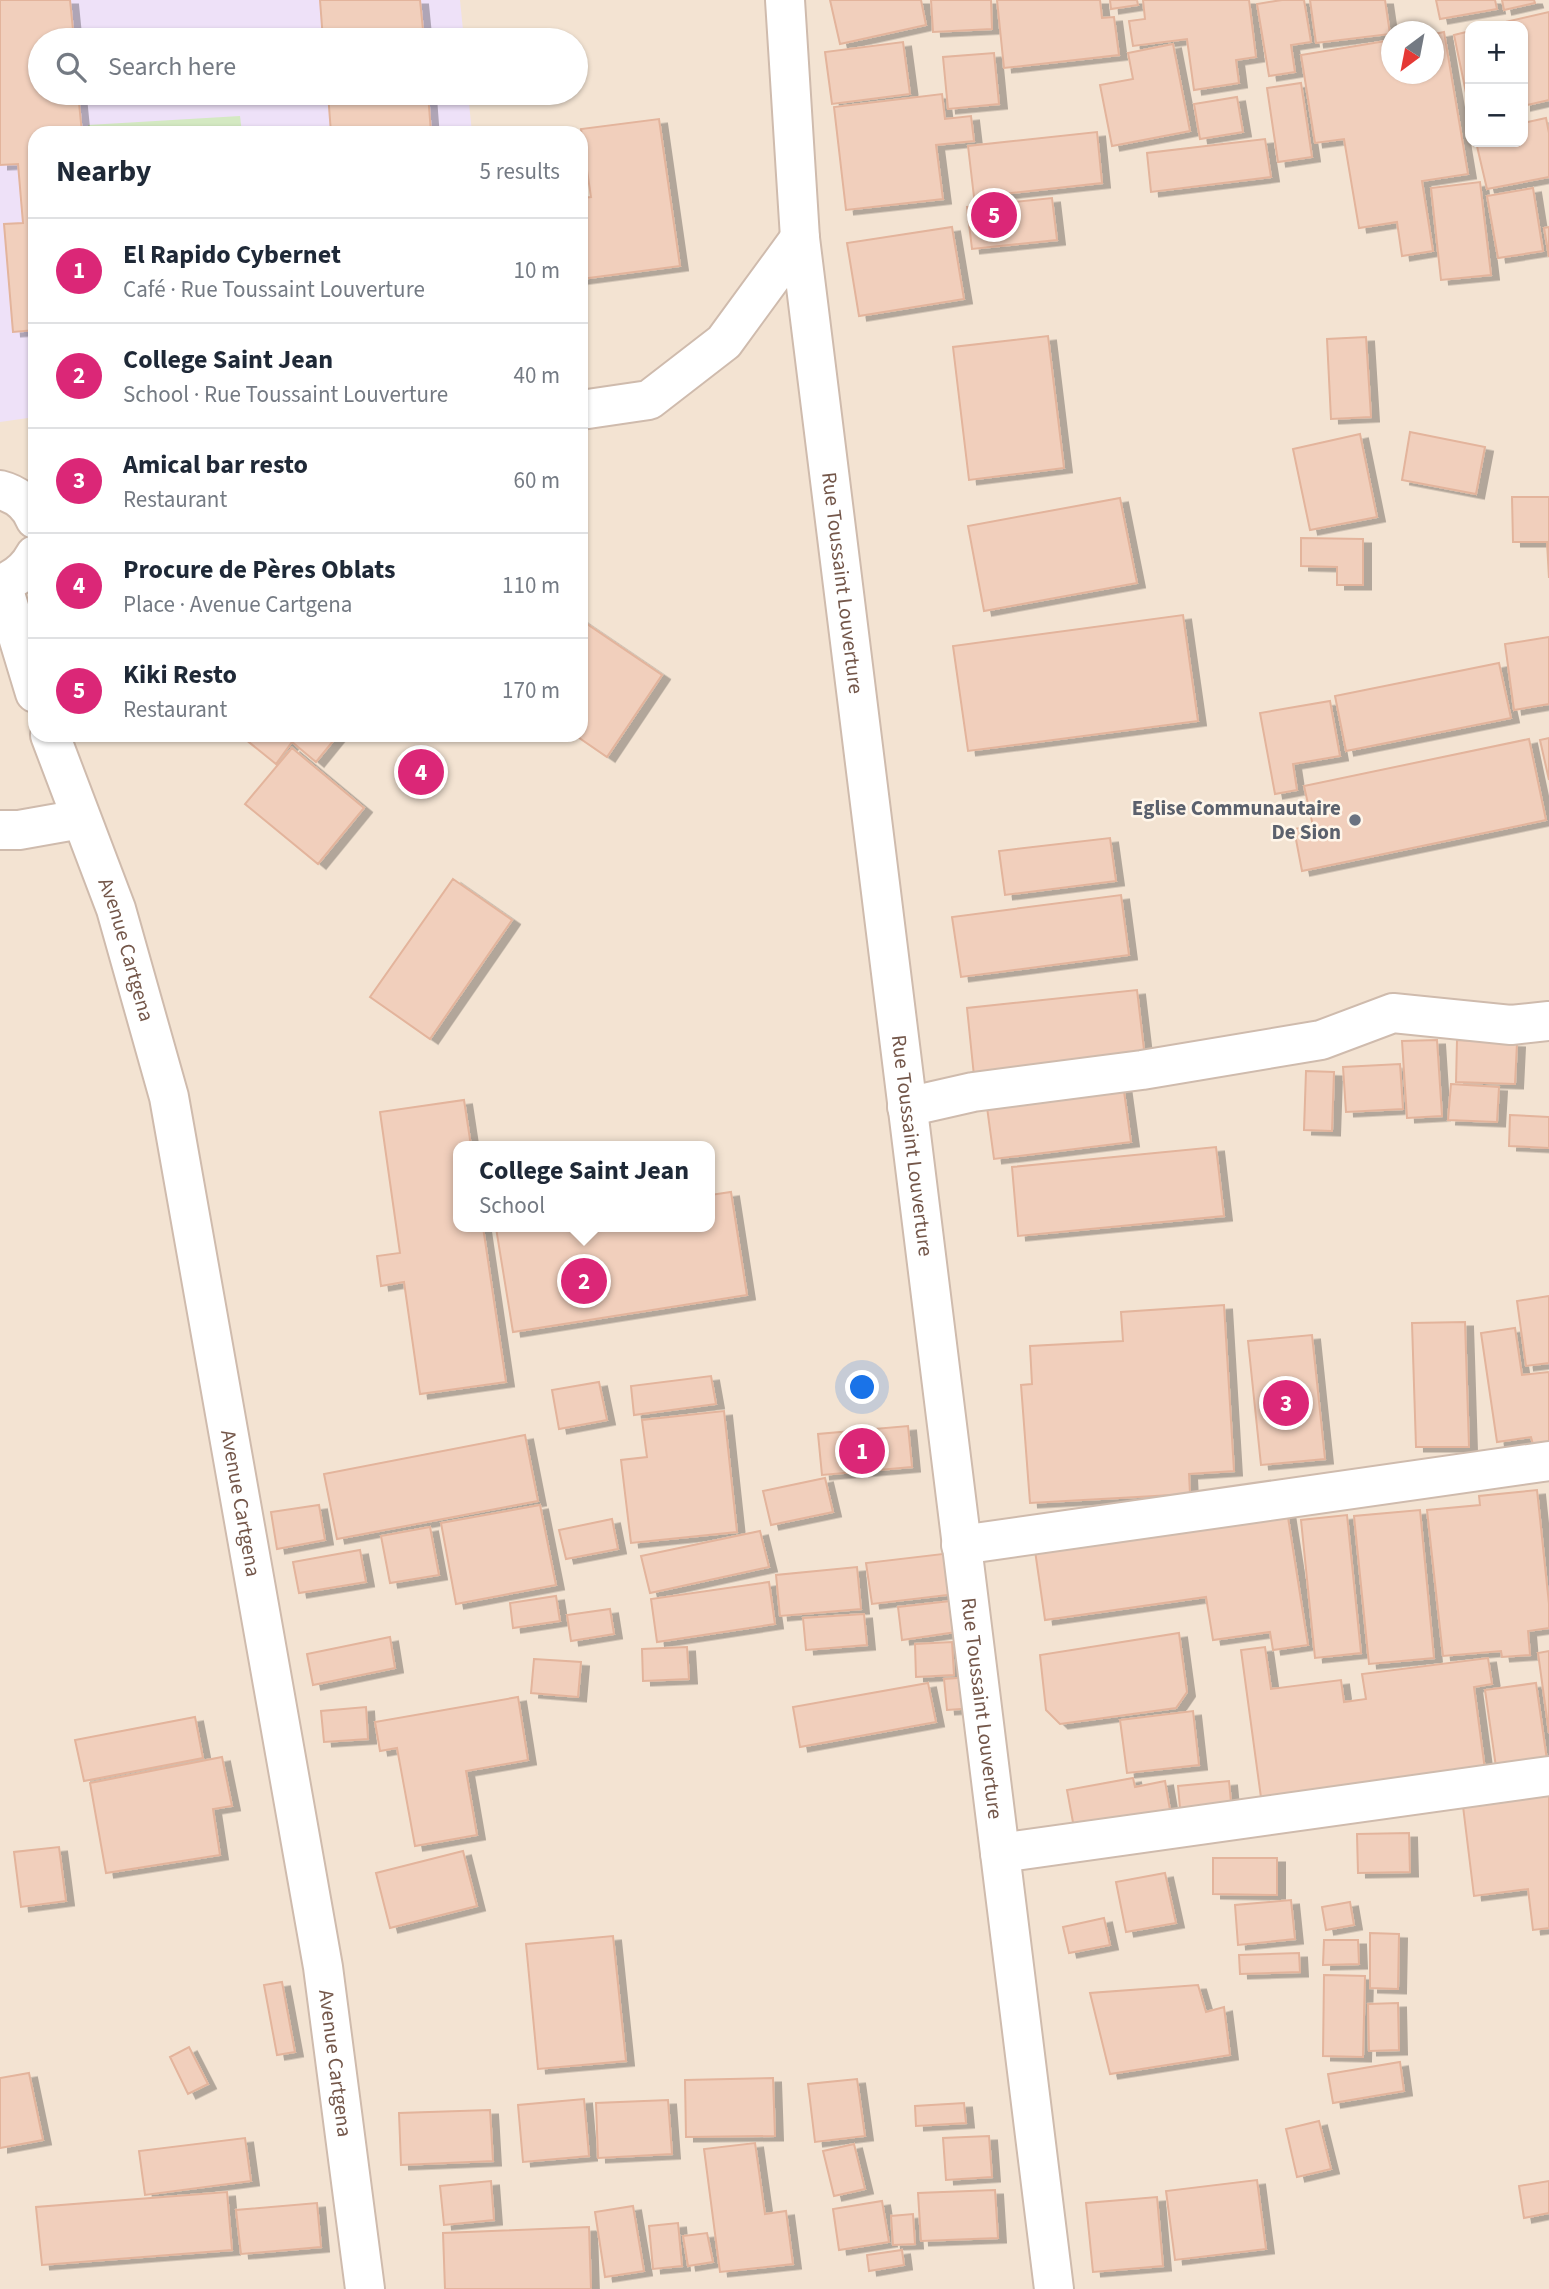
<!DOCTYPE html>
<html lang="en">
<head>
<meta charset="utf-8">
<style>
	:root { --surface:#fff; --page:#f2f2f3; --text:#1f2937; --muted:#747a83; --line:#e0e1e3; --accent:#db2777 }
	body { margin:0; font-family:"Source Sans 3",sans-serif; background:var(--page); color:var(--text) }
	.controls { position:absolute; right:21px; top:21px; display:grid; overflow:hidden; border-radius:14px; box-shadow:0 2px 5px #0004 }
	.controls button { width:63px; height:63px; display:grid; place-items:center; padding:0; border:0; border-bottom:2px solid var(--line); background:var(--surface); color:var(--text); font:35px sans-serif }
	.compass { position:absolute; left:1381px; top:21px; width:63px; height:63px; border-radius:50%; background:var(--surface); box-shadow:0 2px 5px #0004; rotate:212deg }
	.you { position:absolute; left:863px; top:1388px; width:24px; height:24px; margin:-18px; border:5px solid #fff; border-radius:50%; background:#1a73e8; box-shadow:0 0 0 10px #1a73e833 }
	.badge { display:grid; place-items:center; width:46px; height:46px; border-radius:50%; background:var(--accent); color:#fff; font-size:23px; font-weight:700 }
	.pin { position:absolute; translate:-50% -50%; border:4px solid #fff; box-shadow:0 2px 7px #0006 }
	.popup { position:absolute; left:453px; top:1141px; width:262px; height:91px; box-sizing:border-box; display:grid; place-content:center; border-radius:14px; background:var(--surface); filter:drop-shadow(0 2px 5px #0005); font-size:23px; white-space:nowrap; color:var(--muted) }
	.popup b { font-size:26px; color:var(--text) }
	.popup::after { content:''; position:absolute; left:50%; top:100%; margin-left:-14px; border:14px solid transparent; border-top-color:var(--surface) }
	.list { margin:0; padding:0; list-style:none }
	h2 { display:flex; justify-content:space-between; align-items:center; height:91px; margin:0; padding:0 28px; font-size:30px }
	h2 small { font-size:23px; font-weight:400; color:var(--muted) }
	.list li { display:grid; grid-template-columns:46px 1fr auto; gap:21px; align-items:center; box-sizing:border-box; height:105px; padding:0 28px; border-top:2px solid var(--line) }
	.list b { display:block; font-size:26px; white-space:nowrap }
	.list p { margin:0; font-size:23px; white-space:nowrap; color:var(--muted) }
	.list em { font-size:23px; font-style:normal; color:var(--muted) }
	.icon { flex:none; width:38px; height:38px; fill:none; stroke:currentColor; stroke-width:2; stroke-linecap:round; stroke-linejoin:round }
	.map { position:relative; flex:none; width:1549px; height:2289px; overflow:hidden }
	.search { position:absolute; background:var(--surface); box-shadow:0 2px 5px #0004; left:28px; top:28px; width:560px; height:77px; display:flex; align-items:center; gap:18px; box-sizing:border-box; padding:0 24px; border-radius:38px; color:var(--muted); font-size:26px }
	.panel { position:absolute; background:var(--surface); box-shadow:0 2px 5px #0004; left:28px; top:126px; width:560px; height:616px; border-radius:21px }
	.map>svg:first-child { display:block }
	.residential { fill:#f3e3d2; fill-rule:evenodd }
	.education { fill:#eee1f8 }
	.green { fill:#d4e9c2 }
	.building { fill:#f1cfbc; stroke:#e3b49c; stroke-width:2; filter:url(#shadow) }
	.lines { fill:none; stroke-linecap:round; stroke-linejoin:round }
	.minor-casing { stroke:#cfbbad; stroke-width:42 }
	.minor { stroke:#fff; stroke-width:38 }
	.worship-dot { fill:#6b7280; stroke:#fff6ea; stroke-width:2.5 }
	.labels { text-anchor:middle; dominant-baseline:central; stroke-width:5; stroke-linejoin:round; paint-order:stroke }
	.street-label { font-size:21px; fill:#74574a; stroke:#fff6ea }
	.worship-label { font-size:21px; font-weight:bold; fill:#5b616d; stroke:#fff6ea; text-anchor:end }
</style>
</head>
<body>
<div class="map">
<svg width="1549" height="2289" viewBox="0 0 1549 2289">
	<defs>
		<filter id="shadow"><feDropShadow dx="8" dy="4.5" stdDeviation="0" flood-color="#0004"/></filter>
	</defs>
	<rect width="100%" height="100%" fill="#fcf1e4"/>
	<path class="residential" d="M0,0H1549V2289H0ZM1470,26H1523V142H1470ZM1392,32H1434V74H1392ZM40,40H576V93H40ZM35,133H581V735H35ZM458,1146H710V1227H458Z"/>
	<path class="education" d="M0,0H460L464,40H40V93H468L472,133H35V417L0,422Z"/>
	<path class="green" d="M240,116L242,133H88V125Z"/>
	<path class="building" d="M0,0H70L74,40H40V93H78L82,133H35V330L13,332L4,224L23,223L18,164L0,165Z
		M320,0H420L424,40H323Z
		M830,0H921L926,25L840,44Z
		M931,0H991L992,29L933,32Z
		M997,0H1100L1102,18L1114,17L1119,55L1004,68Z
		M1110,0H1137L1138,5L1111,9Z
		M1143,0H1249L1256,57L1236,60L1239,83L1194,90L1187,39L1133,46L1129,21L1145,19Z
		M1282,0H1304L1311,42L1291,45L1295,72L1269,76L1257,4Z
		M1310,0H1385L1390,34L1316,43Z
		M1436,0H1495L1497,9L1440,19Z
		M1502,0H1534L1535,3L1504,10Z
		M1549,12V100L1523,106V26H1498L1497,24Z
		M1470,31V112L1454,35Z
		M1444,32L1468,174L1422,181L1433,251L1402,256L1397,222L1359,228L1344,139L1315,143L1301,55L1392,40V74H1434V34Z
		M903,42L910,94L832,104L825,52Z
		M1173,44L1190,131L1112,146L1100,85L1133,79L1128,53Z
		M994,53L999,104L948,109L943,57Z
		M1301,83L1312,157L1278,162L1267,88Z
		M328,93H428L431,133H331Z
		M942,94L945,119L971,116L974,141L936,145L943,199L846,210L834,107Z
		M1237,97L1243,132L1200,139L1194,104Z
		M1546,118L1549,133V177L1487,189L1476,142H1523V123Z
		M659,119L680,266L581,279V198L591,197L581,129Z
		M1097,132L1102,183L974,197L968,146Z
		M1265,139L1271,177L1151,192L1147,153Z
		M1480,182L1491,275L1441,280L1431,188Z
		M1533,188L1543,251L1498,258L1487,196Z
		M1052,198L1057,240L972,249L967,207Z
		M952,227L964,299L859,316L847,243Z
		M1549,227V257L1544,228Z
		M1048,336L1064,468L969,480L953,347Z
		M1366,337L1371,417L1331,419L1327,339Z
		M1410,432L1485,447L1476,494L1402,480Z
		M1360,434L1377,517L1310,530L1293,449Z
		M1512,497H1549V578L1547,542H1513Z
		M1120,498L1137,583L984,611L968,526Z
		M1301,538L1363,539V585H1337V567L1301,566Z
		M1183,615L1198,721L968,751L953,646Z
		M581,620L662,675L607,757L575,735H581Z
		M1549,637V704L1514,710L1505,644Z
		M1499,663L1511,718L1346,751L1335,696Z
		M1330,701L1340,756L1293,764L1297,790L1275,794L1260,713Z
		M240,735H338L316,762L292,742L276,764Z
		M1549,738V780L1540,740Z
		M1529,739L1546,820L1302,871L1294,829L1313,826L1304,786Z
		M292,748L364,808L318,864L245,804Z
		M1110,838L1116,881L1005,895L999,851Z
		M453,879L512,920L430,1039L370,997Z
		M1121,895L1129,955L961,977L952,917Z
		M1137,990L1145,1058L974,1076L967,1008Z
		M1437,1040L1442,1116L1407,1118L1402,1041Z
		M1457,1040L1517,1043L1515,1084L1456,1082Z
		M1400,1064L1403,1109L1346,1112L1343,1067Z
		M1306,1071L1334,1072L1332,1131L1304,1130Z
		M1123,1084L1131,1142L994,1159L986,1100Z
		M1451,1084L1499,1087L1497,1122L1448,1120Z
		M464,1100L471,1146H458V1227H483L506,1382L420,1394L404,1282L381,1286L377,1256L400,1253L380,1112Z
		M1510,1115L1549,1117V1148L1509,1146Z
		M1216,1147L1224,1216L1018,1236L1012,1167Z
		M731,1192L747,1295L513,1332L496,1228L507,1227H710V1195Z
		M1549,1296V1363L1526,1366L1517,1301Z
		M1224,1305L1234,1471L1189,1474L1190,1494L1030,1503L1021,1385L1032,1384L1030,1346L1123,1341L1121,1312Z
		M1465,1322L1469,1447H1416L1412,1323Z
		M1515,1328L1522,1375L1549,1372V1442L1533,1444L1531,1437L1497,1442L1481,1333Z
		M1312,1335L1325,1459L1261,1465L1248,1341Z
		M711,1376L716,1404L634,1415L631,1386Z
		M599,1382L607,1420L559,1429L552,1390Z
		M724,1411L737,1532L631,1543L621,1460L647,1457L642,1420Z
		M908,1426L912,1467L822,1475L818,1434Z
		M525,1435L538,1501L337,1539L324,1474Z
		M825,1478L833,1512L771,1525L763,1491Z
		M1537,1490L1549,1604V1628L1528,1631L1530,1655L1502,1657L1501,1651L1443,1656L1427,1510L1480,1505L1479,1496Z
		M319,1505L325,1540L277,1549L271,1512Z
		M540,1505L556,1585L456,1604L441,1523Z
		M1420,1510L1434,1658L1369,1664L1354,1516Z
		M1287,1511L1308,1645L1273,1650L1270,1632L1213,1640L1206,1597L1045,1620L1033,1537Z
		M1347,1515L1361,1653L1315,1658L1301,1520Z
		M612,1519L618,1549L566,1559L559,1530Z
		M430,1527L439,1575L390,1583L381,1536Z
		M760,1531L769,1567L650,1593L641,1556Z
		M360,1550L366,1582L299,1593L293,1562Z
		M951,1553L956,1594L872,1604L866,1563Z
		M857,1567L861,1609L780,1616L776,1575Z
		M769,1582L775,1624L657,1642L651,1599Z
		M556,1596L560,1621L513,1628L510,1603Z
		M959,1600L963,1631L902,1640L898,1607Z
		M610,1609L614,1634L571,1641L567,1615Z
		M864,1614L867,1645L806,1650L803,1618Z
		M1179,1633L1187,1692L1176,1708L1060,1724L1046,1710L1040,1655Z
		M390,1637L395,1668L313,1685L307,1654Z
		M952,1642L954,1675L916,1677L915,1644Z
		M687,1647L689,1679L643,1681L642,1649Z
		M1265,1647L1271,1689L1341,1680L1344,1702L1366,1699L1362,1674L1488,1658L1492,1684L1474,1687L1486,1777L1262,1805L1241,1650Z
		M1549,1651V1733L1538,1653Z
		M534,1659L581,1662L578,1697L531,1693Z
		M971,1677L974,1708L947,1710L944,1679Z
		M928,1683L936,1722L800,1747L793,1707Z
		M1536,1683L1548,1767L1497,1774L1485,1690Z
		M518,1697L528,1760L466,1771L477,1835L415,1846L397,1748L380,1751L375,1722Z
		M366,1707L368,1739L324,1742L321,1711Z
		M1193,1711L1199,1765L1127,1773L1120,1720Z
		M195,1717L203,1758L84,1781L75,1740Z
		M222,1757L232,1806L213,1809L220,1855L106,1873L90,1783Z
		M1549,1777V1928L1533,1930L1528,1889L1474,1896L1462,1798Z
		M1133,1778L1135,1787L1165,1781L1173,1827L1077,1844L1067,1790Z
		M1229,1781L1232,1813L1181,1819L1178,1786Z
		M1409,1833L1410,1872L1358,1873L1357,1834Z
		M59,1847L66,1901L21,1907L14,1852Z
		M463,1851L477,1906L390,1928L376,1873Z
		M1213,1858H1277V1895L1213,1894Z
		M1165,1873L1176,1923L1126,1932L1116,1882Z
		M1291,1900L1295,1939L1238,1945L1235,1905Z
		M1350,1902L1354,1925L1326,1930L1322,1907Z
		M1104,1918L1110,1945L1069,1953L1063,1927Z
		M1370,1933L1399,1934L1398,1989L1370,1988Z
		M613,1936L626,2061L538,2069L526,1944Z
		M1324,1940H1358L1359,1964L1323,1965Z
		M1299,1953L1300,1972L1240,1974L1239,1955Z
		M1324,1975L1365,1976L1363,2057L1323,2056Z
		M282,1982L295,2052L277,2055L264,1985Z
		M1198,1985L1206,2012L1224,2007L1230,2055L1110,2074L1090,1993Z
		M1398,2003L1399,2050L1369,2051L1368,2004Z
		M189,2047L208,2084L188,2094L170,2057Z
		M1400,2062L1404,2091L1333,2103L1328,2074Z
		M29,2073L43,2140L0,2148V2078Z
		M773,2078L775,2136L686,2137L685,2080Z
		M857,2079L865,2136L815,2142L808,2084Z
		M584,2099L589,2156L523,2162L518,2105Z
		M668,2100L672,2154L598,2158L596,2103Z
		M964,2103L966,2123L916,2126L915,2106Z
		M490,2110L493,2161L401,2165L399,2113Z
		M1319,2121L1331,2169L1297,2177L1286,2129Z
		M989,2136L992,2177L946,2180L943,2138Z
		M245,2138L251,2181L145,2195L139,2151Z
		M755,2143L765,2214L786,2211L793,2264L720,2272L704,2149Z
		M854,2144L865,2189L834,2196L823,2151Z
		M1257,2180L1266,2249L1175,2260L1166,2191Z
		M491,2181L494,2220L444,2225L440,2186Z
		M1549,2181V2213L1524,2218L1519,2186Z
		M995,2190L998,2238L921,2241L918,2193Z
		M227,2192L232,2250L42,2265L36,2207Z
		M1157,2197L1163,2266L1093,2272L1086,2203Z
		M882,2201L889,2242L839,2250L833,2209Z
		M317,2203L321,2247L241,2254L236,2210Z
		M633,2206L644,2271L605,2277L595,2212Z
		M913,2214L915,2244L893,2245L891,2216Z
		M678,2223L682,2266L653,2269L649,2226Z
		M589,2227L591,2289H445L443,2233Z
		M707,2233L713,2262L688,2266L683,2236Z
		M902,2250L904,2265L869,2271L867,2255Z"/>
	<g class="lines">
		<defs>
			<g id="minor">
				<path id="s1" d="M785,0L800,238L1054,2289"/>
				<path d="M581,410L649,400L724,342L800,238"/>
				<path d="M0,490C16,494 29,504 35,519"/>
				<path d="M0,584C16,579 27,570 35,555"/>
				<path d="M2,584L35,693"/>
				<path id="s2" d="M50,735L116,909L169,1097L323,1967L365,2289"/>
				<path d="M0,830H19L81,819"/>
				<path d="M907,1107L973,1092L1142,1070L1321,1040L1393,1013L1511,1025L1549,1021"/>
				<path d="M961,1545L1549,1461"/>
				<path d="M1000,1853L1549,1776"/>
			</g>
		</defs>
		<use href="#minor" class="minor-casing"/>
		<use href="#minor" class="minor"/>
	</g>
	<circle class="worship-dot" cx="1355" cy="820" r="7"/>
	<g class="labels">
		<g class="street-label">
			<text stroke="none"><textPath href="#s1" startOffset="586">Rue Toussaint Louverture</textPath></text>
			<text stroke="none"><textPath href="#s2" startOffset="228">Avenue Cartgena</textPath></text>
			<text stroke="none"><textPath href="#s1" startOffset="1153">Rue Toussaint Louverture</textPath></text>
			<text stroke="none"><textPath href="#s2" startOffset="794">Avenue Cartgena</textPath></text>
			<text stroke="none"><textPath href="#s1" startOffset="1720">Rue Toussaint Louverture</textPath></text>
			<text stroke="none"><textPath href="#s2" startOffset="1362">Avenue Cartgena</textPath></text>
		</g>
		<g class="worship-label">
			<text x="1341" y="808">Eglise Communautaire<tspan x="1341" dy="24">De Sion</tspan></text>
		</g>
	</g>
</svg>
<div class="controls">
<button>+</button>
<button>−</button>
</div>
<svg class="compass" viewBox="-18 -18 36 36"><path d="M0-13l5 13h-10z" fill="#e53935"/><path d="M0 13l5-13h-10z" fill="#747a83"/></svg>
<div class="you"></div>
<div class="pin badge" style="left:862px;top:1451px">1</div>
<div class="pin badge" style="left:584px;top:1281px">2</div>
<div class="popup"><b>College Saint Jean</b>School</div>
<div class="pin badge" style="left:1286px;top:1403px">3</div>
<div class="pin badge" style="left:421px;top:772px">4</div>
<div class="pin badge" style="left:994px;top:215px">5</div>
<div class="search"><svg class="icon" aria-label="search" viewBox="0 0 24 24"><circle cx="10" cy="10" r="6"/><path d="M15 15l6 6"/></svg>Search here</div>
<section class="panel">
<h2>Nearby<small>5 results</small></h2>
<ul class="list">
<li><span class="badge">1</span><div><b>El Rapido Cybernet</b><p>Café · Rue Toussaint Louverture</p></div><em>10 m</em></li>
<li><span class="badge">2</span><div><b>College Saint Jean</b><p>School · Rue Toussaint Louverture</p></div><em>40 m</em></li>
<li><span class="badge">3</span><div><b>Amical bar resto</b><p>Restaurant</p></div><em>60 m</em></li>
<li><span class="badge">4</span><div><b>Procure de Pères Oblats</b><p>Place · Avenue Cartgena</p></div><em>110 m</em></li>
<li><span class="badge">5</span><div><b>Kiki Resto</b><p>Restaurant</p></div><em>170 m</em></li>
</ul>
</section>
</div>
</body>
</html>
